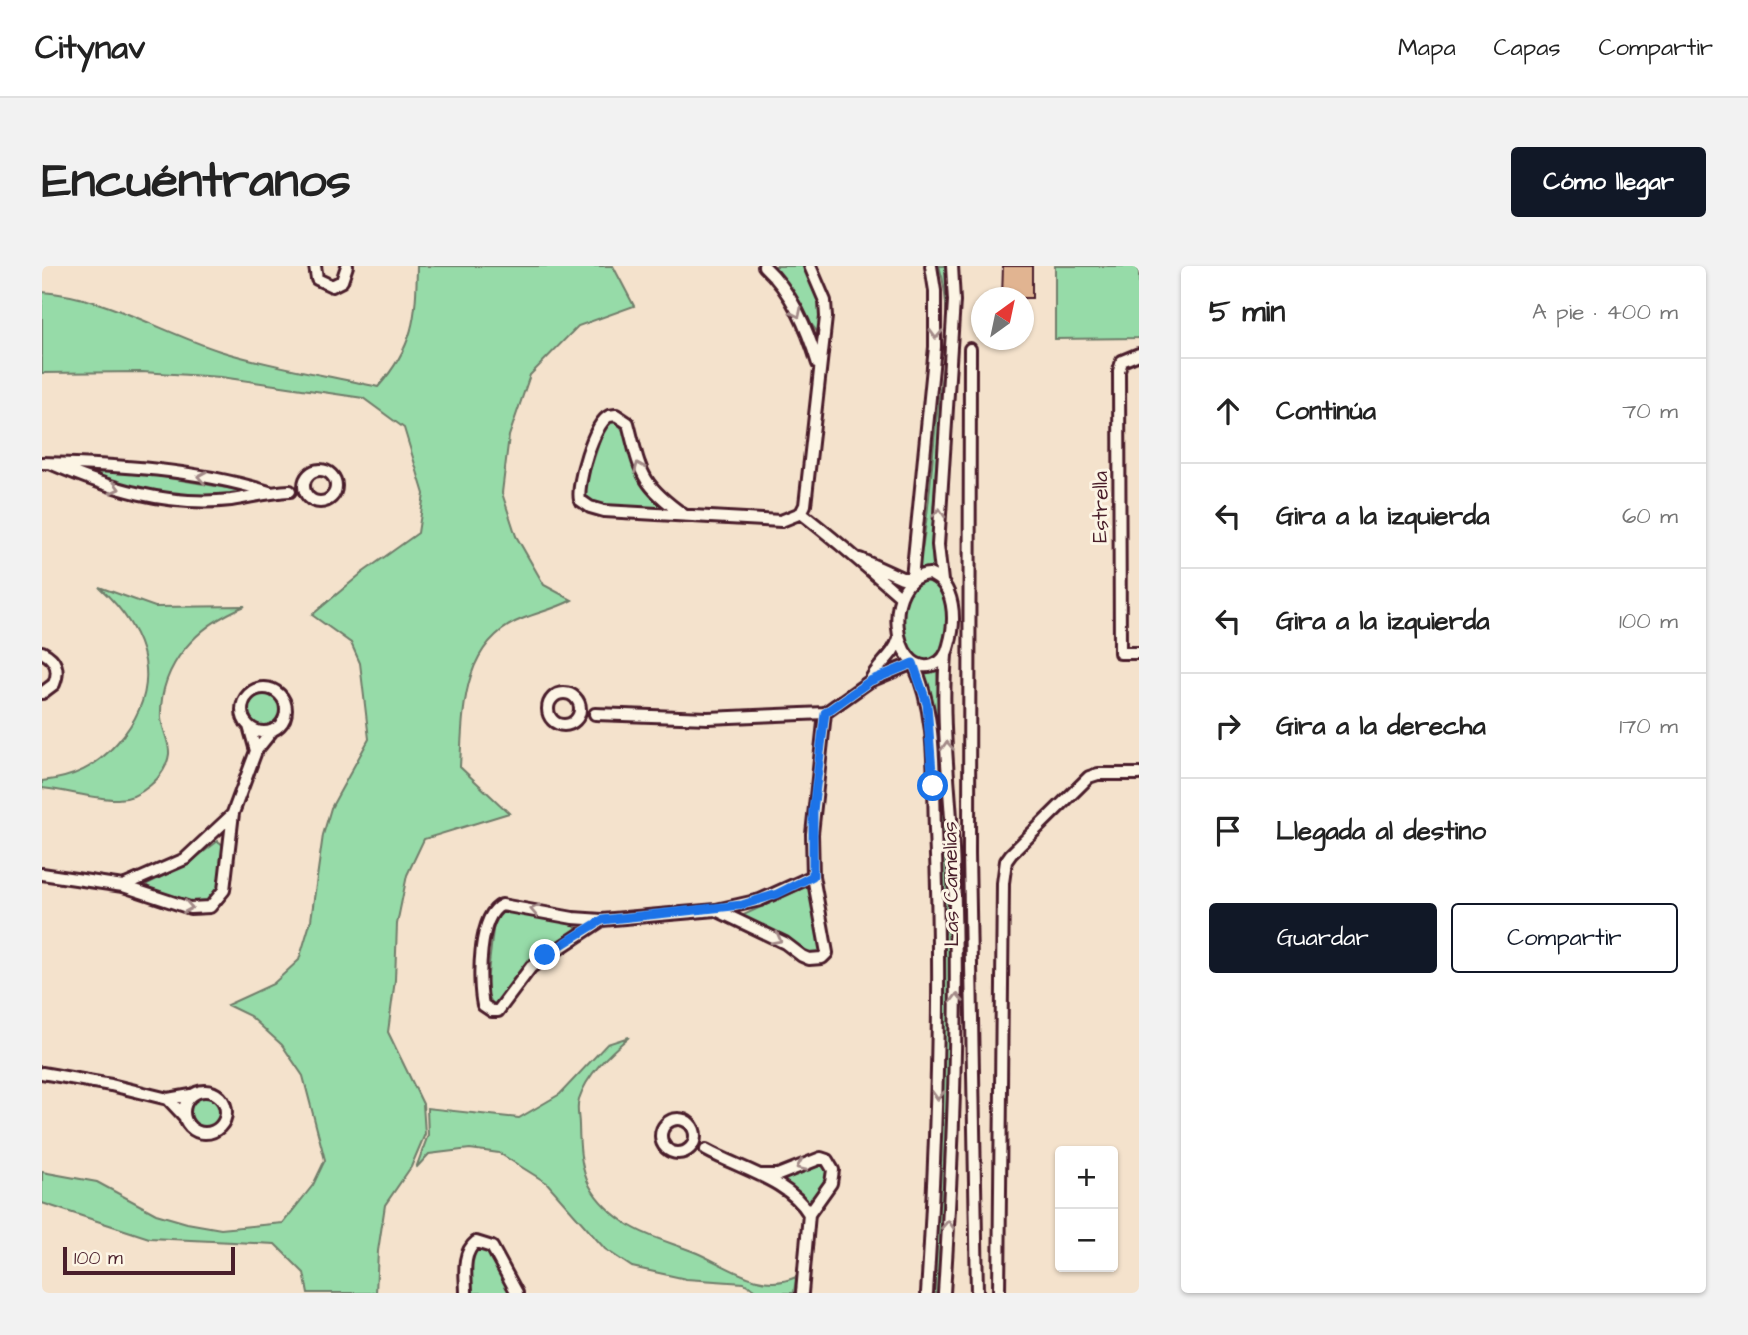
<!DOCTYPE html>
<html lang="es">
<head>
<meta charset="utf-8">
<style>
	:root { --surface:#fff; --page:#f2f2f2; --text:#222; --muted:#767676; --line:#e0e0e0; --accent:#111827 }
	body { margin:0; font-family:"Architects Daughter",sans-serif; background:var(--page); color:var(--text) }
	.controls { position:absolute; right:21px; bottom:21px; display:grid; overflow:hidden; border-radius:7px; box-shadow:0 2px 5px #0004 }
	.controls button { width:63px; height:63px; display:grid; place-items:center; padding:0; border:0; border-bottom:2px solid var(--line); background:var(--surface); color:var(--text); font:35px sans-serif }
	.compass { position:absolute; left:929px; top:21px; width:63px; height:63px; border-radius:50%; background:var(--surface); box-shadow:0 2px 5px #0004; rotate:33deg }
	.scale { position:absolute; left:21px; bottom:18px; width:172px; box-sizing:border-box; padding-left:7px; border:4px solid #4a1f2b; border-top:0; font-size:19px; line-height:24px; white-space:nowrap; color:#4a1f2b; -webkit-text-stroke:5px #fcf5e5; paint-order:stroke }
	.stop { position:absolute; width:21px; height:21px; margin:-16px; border:5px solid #1a73e8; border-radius:50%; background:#fff }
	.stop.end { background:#1a73e8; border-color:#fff; box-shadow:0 2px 7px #0008 }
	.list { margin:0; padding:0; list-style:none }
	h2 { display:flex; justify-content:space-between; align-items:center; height:91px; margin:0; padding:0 28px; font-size:30px }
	h2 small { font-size:23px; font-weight:400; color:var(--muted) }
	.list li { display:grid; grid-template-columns:46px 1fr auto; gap:21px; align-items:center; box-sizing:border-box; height:105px; padding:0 28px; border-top:2px solid var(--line) }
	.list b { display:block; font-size:26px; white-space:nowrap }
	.list em { font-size:23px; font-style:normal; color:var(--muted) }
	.actions { display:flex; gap:14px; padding:21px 28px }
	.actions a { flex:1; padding:16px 0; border:2px solid var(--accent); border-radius:7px; text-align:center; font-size:24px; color:var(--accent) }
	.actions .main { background:var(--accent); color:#fff }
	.icon { flex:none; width:38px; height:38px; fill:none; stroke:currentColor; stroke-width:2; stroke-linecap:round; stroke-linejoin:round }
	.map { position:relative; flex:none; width:1097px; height:1027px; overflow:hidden; border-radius:7px }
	header { display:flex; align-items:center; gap:42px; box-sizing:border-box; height:98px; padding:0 35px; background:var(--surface); border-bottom:2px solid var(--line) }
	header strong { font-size:33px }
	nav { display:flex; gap:38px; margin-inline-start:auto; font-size:24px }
	.intro { display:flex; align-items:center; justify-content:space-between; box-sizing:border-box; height:168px; padding:0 42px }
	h1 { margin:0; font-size:49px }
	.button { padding:18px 32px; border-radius:7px; background:var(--accent); color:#fff; font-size:24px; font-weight:700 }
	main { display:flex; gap:42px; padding:0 42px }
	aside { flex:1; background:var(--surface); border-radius:7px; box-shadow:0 2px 5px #0004 }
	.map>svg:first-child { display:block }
	.green { fill:#96dba8; stroke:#707d6a; stroke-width:2 }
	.building { fill:#e1b491; stroke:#4a1f2b; stroke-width:2 }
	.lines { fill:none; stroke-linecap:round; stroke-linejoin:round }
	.minor-casing { stroke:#4a1f2b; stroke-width:16 }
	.minor { stroke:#fcf5e5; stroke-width:10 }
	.oneway { stroke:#a38a88 }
	.route { stroke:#1a73e8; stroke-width:9 }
	.labels { text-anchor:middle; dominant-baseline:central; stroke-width:6; stroke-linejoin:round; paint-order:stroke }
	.street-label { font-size:21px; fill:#4a1f2b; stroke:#fcf5e5 }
</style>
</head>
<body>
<header>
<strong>Citynav</strong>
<nav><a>Mapa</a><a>Capas</a><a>Compartir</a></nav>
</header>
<div class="intro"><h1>Encuéntranos</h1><a class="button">Cómo llegar</a></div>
<main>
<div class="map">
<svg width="1097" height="1027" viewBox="0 0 1097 1027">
	<rect width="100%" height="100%" fill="#f4e2cc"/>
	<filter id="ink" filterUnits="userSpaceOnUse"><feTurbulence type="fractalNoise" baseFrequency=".0143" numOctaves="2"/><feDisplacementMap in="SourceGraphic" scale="14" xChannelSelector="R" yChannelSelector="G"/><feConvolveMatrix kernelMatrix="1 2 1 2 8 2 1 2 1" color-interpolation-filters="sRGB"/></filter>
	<g filter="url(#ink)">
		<path class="green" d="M375,0H571L592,40L536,60L488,109L467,170L460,227L474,270L502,319L530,334C513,343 497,346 480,353C419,377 421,446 418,501L467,547L382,573L365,609L355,658L353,714L346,766L381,838L383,868L369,901L343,939L336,985L334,1027H266L262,1007L233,978L107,972L0,937V906L55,916L114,948L145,957L179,963L241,957L271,919L283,894L261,810L240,779L208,750L185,739L231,718L257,694L269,654L281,569L289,542L327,473L318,397L309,377L270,349L320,307L376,267L382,228L362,162L321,132L179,111L100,106L0,107V26C63,30 119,66 178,85C229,101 284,109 336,121C372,80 374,52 375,0Z
			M725,0H763L778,35L780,72Z
			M897,0H904L905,4C909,105 887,204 891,304L876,302C887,254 889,205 894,156C899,107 913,48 897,0Z
			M1013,0H1097V72L1013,73Z
			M571,155C589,162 586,194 595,211C602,223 611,231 622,240L620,244L562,241L544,232L542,223L561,165L565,158Z
			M40,203L98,207L208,226L206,229C151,233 88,232 40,203Z
			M875,314C913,314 906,357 903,384L890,397L875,395C855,366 855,343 875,314Z
			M57,321L113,341L203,340C156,359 117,398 119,452C120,463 128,477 127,488C124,511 97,534 74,533C50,533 24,524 0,522V515C31,512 54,501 75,477C124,422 107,367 57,321Z
			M895,404L904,539L909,747L896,1027H889C899,872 905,718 898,563C896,512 900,453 881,405Z
			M207 444a17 17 0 1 1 34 0a17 17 0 1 1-34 0Z
			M176,575L183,581L178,627L161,640L116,630L106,623L105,618L147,597Z
			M763,621L768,623L780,686L771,691L697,651Z
			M468,645L533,659L535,663C497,691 485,699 457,739H451L444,725L452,655L458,647Z
			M587,771C568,787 545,808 537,833C534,842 537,850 537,859C538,904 542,928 582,956C604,971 631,977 655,987C687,1001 719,1027 754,1011L752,1027H718L702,1017L644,1013L590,1001L563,983L505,917L457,887L428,883L387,888L374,902L386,869L385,842L477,852L518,828L565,778Z
			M146 845a17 17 0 1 1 34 0a17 17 0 1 1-34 0Z
			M780,899L789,910L770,938L739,914Z
			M439,981L446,984L470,1027H428L430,989Z"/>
		<path class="building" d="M961,0H990V32H960Z"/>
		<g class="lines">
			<defs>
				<path id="minor" d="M273,0L275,13L290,20L300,15L305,0
					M722,0C750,26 765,62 776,98
					M928,83L927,588L935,1027
					M1097,88L1080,95L1077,105L1078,387H1097
					M0,197C76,199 154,203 227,226
					M10,198C66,222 126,241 189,234C209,231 227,226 248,225
					M262 220a16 16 0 1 1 32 0a16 16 0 1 1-32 0Z
					M759,247C794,274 826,302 859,331
					M642,249C598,218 599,207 586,157L574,149L567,150C552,157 534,218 538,234L548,241L562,245L739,255L759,247L763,239L784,51L783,35L768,0
					M818,293L860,312H870L893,81V25L889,0
					M887,308C914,318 914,355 907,379C905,388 900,396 891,399C850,412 839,311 887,308Z
					M900,315L896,279L912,35L910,0
					M0,386C14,393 18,404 12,418L0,427
					M828,415C836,398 852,390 857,372
					M200 444a22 22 0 1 1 44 0a22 22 0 1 1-44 0Z
					M506 443a16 16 0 1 1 32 0a16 16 0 1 1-32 0Z
					M783,447L828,415L871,397C895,447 891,509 893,564C900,719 895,872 885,1027
					M553,448L666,452L783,447L770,568L771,610L785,687L780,692L767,693L760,690L743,677L674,644
					M207,460L214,485L230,465
					M0,608L81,620L148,642L168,641L182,624L191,547L214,485
					M81,620L143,593L191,548
					M560,654L489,701L456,745H450L441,739C436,716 436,649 460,639L531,652L560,654L674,644L718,634L771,610
					M0,807L69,819L126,833
					M142 846a21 21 0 1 1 42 0a21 21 0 1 1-42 0Z
					M142,850L126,833L149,829
					M619 870a17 17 0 1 1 34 0a17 17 0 1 1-34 0Z
					M664,884C698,903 747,914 767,948
					M718,909H736L779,892L785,894L791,904L789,917L767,948L760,1027
					M424,1027C424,1010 419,988 434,976L450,981L475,1027
					M902,1027C911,887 917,747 912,607C910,534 898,461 904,389
					M957,1027L961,617L964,595L969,588L1047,511L1056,508H1097"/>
			</defs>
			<use href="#minor" class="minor-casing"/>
			<use href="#minor" class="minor"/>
		</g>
		<defs><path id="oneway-chevron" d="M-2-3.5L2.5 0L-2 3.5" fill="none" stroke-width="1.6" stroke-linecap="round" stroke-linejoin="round" transform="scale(1.75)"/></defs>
		<g class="oneway">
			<use href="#oneway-chevron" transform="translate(755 47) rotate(64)"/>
			<use href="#oneway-chevron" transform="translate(894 68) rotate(92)"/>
			<use href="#oneway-chevron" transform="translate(597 201) rotate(-113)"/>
			<use href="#oneway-chevron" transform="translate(160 211) rotate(-170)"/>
			<use href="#oneway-chevron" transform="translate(73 222) rotate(15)"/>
			<use href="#oneway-chevron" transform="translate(897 247) rotate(-86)"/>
			<use href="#oneway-chevron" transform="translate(905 480) rotate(-93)"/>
			<use href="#oneway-chevron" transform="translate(146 641) rotate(9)"/>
			<use href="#oneway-chevron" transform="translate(493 644) rotate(-168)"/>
			<use href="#oneway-chevron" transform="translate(735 673) rotate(28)"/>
			<use href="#oneway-chevron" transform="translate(915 732) rotate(-91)"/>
			<use href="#oneway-chevron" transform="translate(896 829) rotate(92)"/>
			<use href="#oneway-chevron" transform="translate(759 900) rotate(156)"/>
			<use href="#oneway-chevron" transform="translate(906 959) rotate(-87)"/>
		</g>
	</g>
	<g class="lines" filter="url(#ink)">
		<path class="route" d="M503,689L560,654L700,639L735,628L771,610V545L783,447L828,415L871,397L885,438L891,520"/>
	</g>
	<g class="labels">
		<g class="street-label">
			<text transform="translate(1058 241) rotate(-90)">Estrella</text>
			<text transform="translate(909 618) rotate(-91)">Las Camelias</text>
		</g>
	</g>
</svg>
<div class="controls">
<button>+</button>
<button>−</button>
</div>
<svg class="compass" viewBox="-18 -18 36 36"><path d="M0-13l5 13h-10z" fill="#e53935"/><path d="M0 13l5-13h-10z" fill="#767676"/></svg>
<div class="scale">100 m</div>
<div class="stop" style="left:891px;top:520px"></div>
<div class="stop end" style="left:503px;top:689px"></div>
</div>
<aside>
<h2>5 min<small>A pie · 400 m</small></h2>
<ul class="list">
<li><svg class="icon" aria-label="ahead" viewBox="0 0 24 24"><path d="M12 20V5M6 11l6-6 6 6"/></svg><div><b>Continúa</b></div><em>70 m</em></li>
<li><svg class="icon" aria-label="left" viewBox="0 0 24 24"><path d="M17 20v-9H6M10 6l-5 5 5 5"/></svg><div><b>Gira a la izquierda</b></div><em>60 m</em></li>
<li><svg class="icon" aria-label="left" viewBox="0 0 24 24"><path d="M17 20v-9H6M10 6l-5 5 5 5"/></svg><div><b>Gira a la izquierda</b></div><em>100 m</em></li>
<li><svg class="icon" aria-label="right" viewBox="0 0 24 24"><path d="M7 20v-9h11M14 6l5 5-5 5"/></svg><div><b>Gira a la derecha</b></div><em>170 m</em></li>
<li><svg class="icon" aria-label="arrive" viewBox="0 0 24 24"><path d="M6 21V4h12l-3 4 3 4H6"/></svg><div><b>Llegada al destino</b></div></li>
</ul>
<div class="actions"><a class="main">Guardar</a><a>Compartir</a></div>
</aside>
</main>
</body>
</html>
